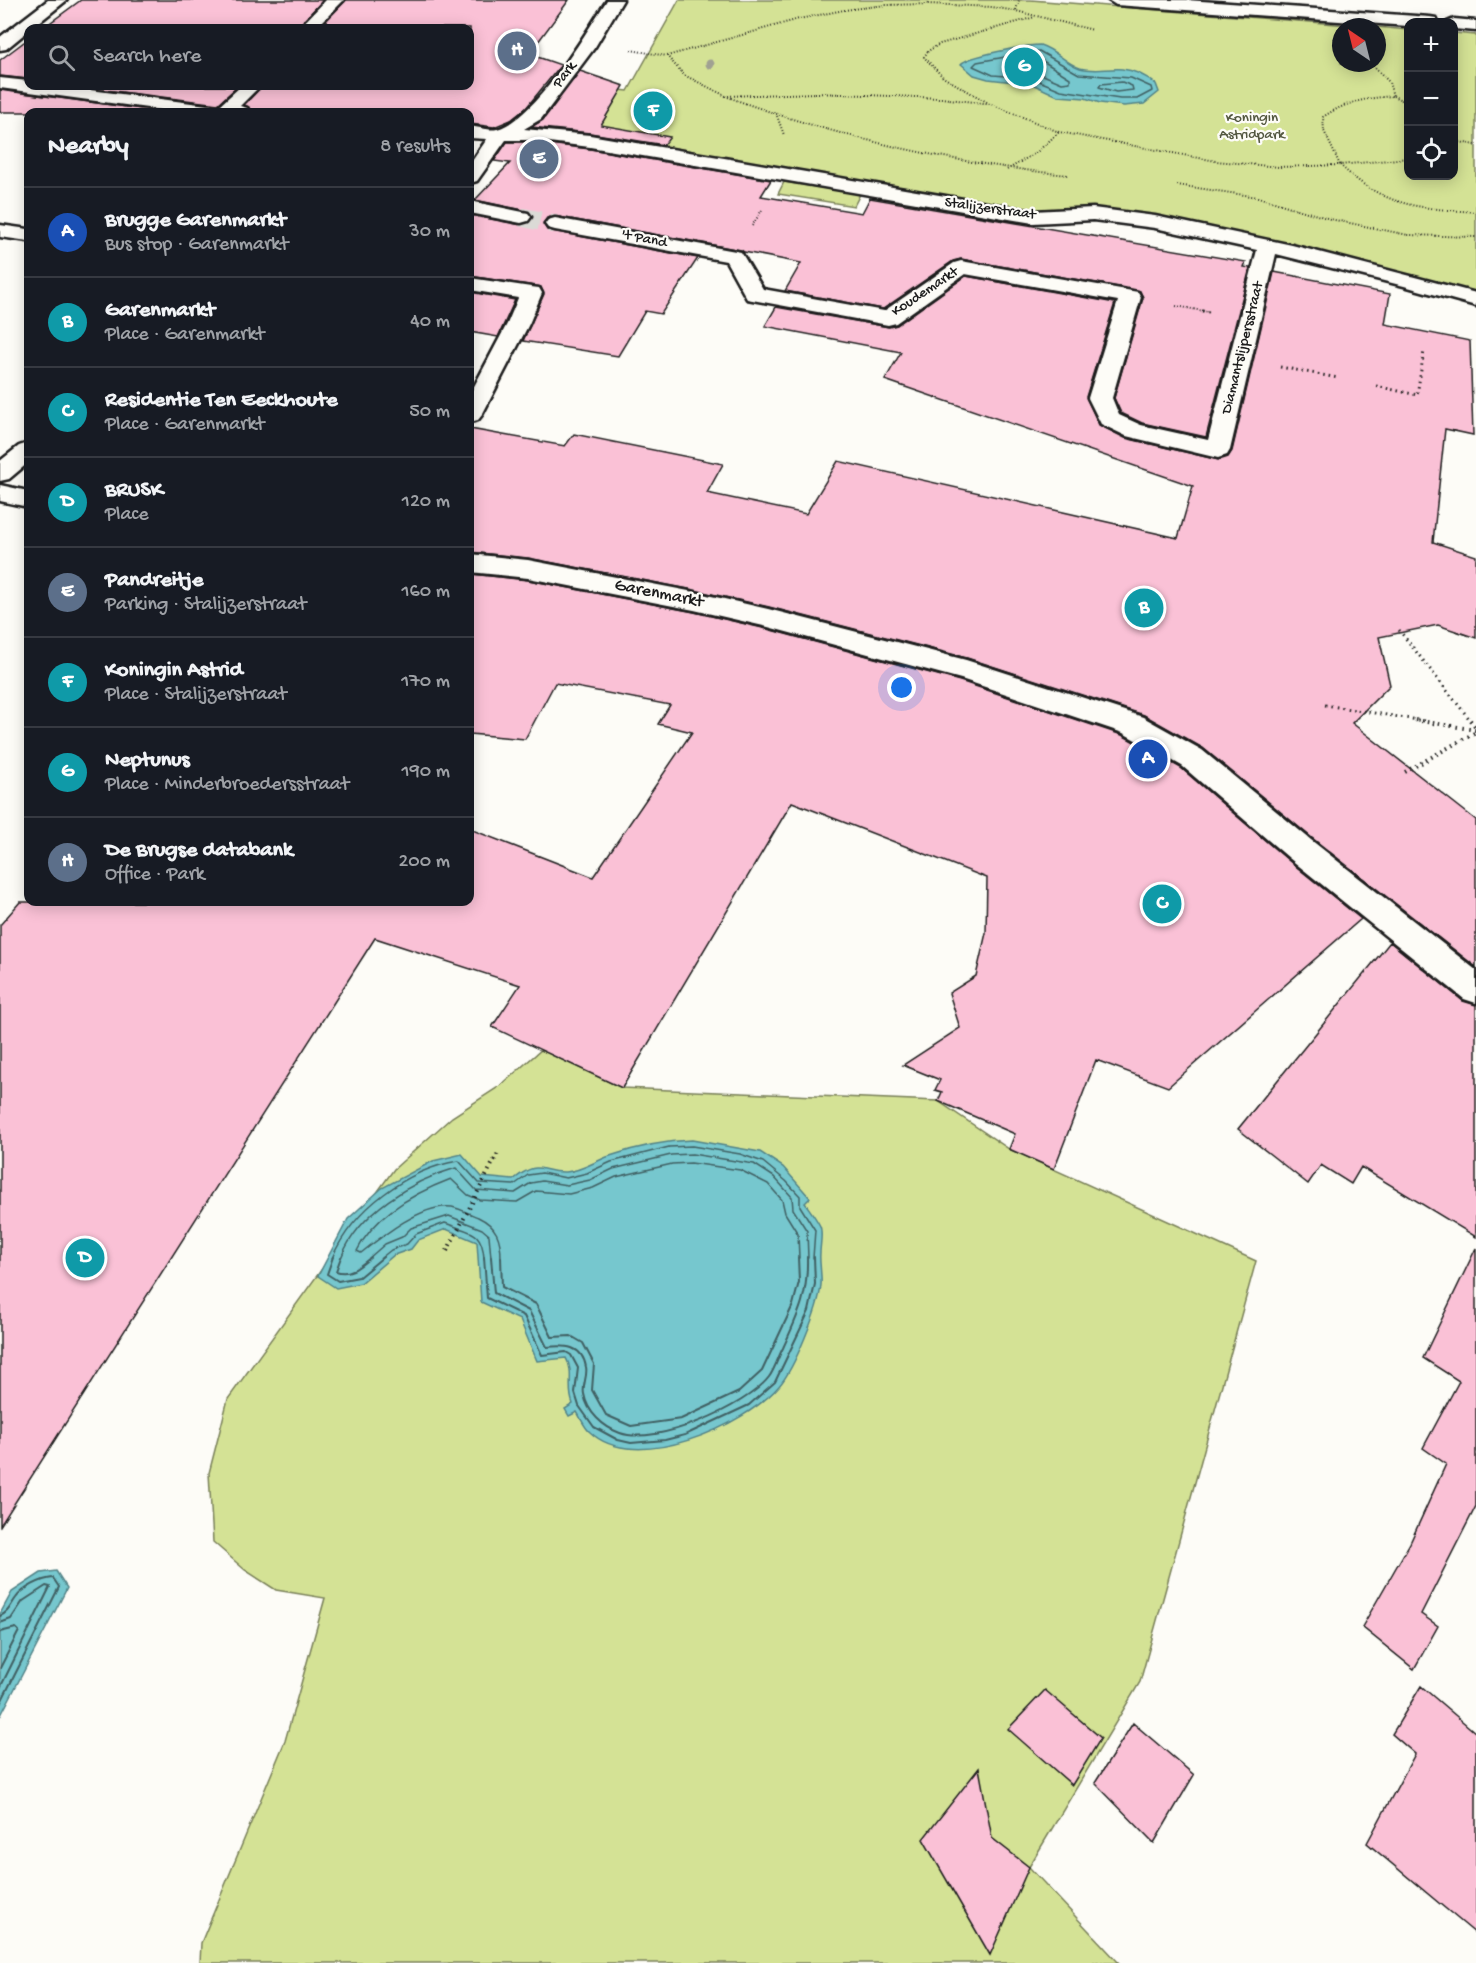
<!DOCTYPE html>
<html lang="en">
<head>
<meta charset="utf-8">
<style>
	:root { --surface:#171b24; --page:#20242c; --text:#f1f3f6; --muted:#9ea1a6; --line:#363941; --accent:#0b8043 }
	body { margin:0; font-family:"Gochi Hand",sans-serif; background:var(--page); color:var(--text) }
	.controls { position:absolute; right:18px; top:18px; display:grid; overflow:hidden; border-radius:12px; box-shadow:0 3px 15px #0003 }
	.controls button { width:54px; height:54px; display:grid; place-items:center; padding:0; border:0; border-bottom:2px solid var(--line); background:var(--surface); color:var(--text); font:30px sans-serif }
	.compass { position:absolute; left:1332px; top:18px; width:54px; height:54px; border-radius:50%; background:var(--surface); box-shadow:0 3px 15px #0003; rotate:325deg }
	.you { position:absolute; left:902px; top:688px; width:21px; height:21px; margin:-15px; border:4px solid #fff; border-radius:50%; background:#1a73e8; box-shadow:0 0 0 9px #1a73e833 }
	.badge { display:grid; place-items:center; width:39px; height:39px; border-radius:50%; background:var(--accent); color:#fff; font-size:20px; font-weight:700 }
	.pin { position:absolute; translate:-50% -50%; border:3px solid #fff; box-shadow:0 2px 6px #0006 }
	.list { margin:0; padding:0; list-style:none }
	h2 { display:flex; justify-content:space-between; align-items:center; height:78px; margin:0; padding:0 24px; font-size:26px }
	h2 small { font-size:20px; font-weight:400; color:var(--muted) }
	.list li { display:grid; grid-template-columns:39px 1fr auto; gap:18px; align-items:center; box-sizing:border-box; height:90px; padding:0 24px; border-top:2px solid var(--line) }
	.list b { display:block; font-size:22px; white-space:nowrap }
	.list p { margin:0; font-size:20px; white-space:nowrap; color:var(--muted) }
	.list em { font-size:20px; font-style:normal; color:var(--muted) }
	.icon { flex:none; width:33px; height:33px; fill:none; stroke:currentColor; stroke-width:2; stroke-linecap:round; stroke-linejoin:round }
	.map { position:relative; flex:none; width:1476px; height:1963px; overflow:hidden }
	.search { position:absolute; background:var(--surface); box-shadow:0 3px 15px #0003; left:24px; top:24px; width:450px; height:66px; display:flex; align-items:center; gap:15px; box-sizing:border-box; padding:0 21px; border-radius:12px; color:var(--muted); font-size:22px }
	.panel { position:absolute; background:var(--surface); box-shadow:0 3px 15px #0003; left:24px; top:108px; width:450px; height:798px; border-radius:12px }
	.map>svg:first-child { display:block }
	.green { fill:#d4e295; stroke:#787f58; stroke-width:1.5 }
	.water { fill:#76c7ce; stroke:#528387; stroke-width:1.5 }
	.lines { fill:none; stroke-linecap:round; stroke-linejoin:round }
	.shore-far1 { stroke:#406063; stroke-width:1.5 }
	.shore { stroke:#406063; stroke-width:2 }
	.building { fill:#fac1d6; stroke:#1c1c1c; stroke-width:1.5 }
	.minor-tunnel { stroke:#dbdad6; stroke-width:19; stroke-dasharray:19 10; stroke-linecap:butt }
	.minor-casing { stroke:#1c1c1c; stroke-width:5 }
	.path-far2 { stroke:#1c1c1c; stroke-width:2; stroke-dasharray:1 2; stroke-linecap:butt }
	.path-far1 { stroke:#1c1c1c; stroke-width:3; stroke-dasharray:1.5 4; stroke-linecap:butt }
	.path { stroke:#1c1c1c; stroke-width:4; stroke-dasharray:1.5 4.5; stroke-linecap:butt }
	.minor { fill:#fdfcf7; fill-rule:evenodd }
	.tree { fill:#a0a192 }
	.labels { text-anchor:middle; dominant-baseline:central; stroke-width:4.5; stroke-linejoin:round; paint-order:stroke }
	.far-street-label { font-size:15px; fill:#1c1c1c; stroke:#fdfcf7 }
	.far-park-label { font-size:15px; fill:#535740; stroke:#fdfcf7 }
	.street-label { font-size:18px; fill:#1c1c1c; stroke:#fdfcf7 }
</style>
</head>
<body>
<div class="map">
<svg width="1476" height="1963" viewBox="0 0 1476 1963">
	<rect width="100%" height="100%" fill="#fdfcf7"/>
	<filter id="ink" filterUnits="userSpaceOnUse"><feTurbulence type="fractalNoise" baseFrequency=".0167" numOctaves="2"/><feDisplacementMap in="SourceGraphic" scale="12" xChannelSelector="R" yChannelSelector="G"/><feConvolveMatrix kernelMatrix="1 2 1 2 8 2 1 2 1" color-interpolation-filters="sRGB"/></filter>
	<g filter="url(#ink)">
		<path class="green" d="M679,0H1031L1374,27H1341V63H1377V27L1408,30V176H1454V33L1476,35V293L1174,220L1021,212L574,135L602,88L628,91Z
			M784,182L860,194L854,206L778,194Z
			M541,1050L622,1088L938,1101L1009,1149L1256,1261L1140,1682L1029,1867L1119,1963H200L201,1943L285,1741L325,1598L276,1590L245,1570L213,1542L209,1473L228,1399L394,1169L452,1117L500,1086Z"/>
		<path class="water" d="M1040,45C1056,50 1065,63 1080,68C1094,72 1108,68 1122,69C1134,70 1147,77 1156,84L1159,92L1144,104L1124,106L1100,103L1085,98L1058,96L1032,84L988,79L974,75L961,64C967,56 1028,45 1040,45Z
			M692,1140L760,1152L783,1167L810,1198L805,1203C810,1210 816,1218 820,1226C823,1233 820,1245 820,1253C819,1263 822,1275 821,1285C819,1308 794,1369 779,1386C745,1426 635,1475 590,1432C584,1427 581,1418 577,1412L569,1416L565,1409L573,1404C566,1387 575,1373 566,1358L537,1361L520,1320L481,1302L477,1242L446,1229L418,1240L411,1249L394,1255L361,1283L336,1288L318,1276L348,1219L382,1188L433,1161L462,1154L482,1177L513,1180C540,1158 539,1173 566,1172C582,1171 595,1161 610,1156C636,1147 665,1141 692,1140Z
			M56,1571L67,1588L0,1717V1614L12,1592L41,1573Z"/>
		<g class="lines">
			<path class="shore-far1" d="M1039,51L1079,74L1131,78L1151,87L1152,91L1137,99H1120L1061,90L1032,78L993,75L973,66L977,62Z
				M1038,58L1070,78V82L1062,83L1036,72L1009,67L1011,63Z
				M1122,82L1132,86L1133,90L1116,92L1099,87L1101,84Z
				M332,1258C353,1210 406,1169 459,1161L479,1183L514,1185L528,1175L542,1173L566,1178L587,1173L611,1162L669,1147L692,1146L740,1154L763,1162L786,1181L800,1196V1206L815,1230L813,1258
				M341,1258C359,1212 411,1181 456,1168L476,1190L515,1193L531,1183L542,1181L567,1185L590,1180L613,1169L671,1155L692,1154L754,1164L774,1177L792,1197L793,1209L807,1231L808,1258
				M369,1258L385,1244L402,1237L411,1228L449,1216L482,1229L489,1235L491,1258
				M381,1258L391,1250L407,1244L416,1234L445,1223C470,1233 482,1229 484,1258
				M501,1258C501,1239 497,1226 478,1217C470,1214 461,1209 452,1207C423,1203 382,1236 361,1253L357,1251C375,1214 414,1193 451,1179L468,1195L480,1200L517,1202L536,1191L569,1194L593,1188L616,1177L672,1164L691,1163L740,1170L768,1184L782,1200L785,1213L798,1234L799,1258"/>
			<path class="shore" d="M333,1257L327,1274L338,1281L359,1277L383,1257
				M341,1257L336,1271C350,1276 360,1266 371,1257
				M484,1257L487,1298L524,1316L542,1355L566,1352L571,1355L578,1368L575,1393L579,1406L594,1427L618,1440L631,1443L665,1440L685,1435L749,1405L775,1382L809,1311L815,1284L814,1257
				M491,1257L494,1293L529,1311L547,1347C565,1345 582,1345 586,1367C588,1376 582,1385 584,1394C587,1412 603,1427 620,1433C656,1446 746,1407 769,1377C775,1369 778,1357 783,1348C799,1313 808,1296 807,1257
				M501,1257L502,1287L536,1304L552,1337L571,1336L583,1343L594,1364L592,1390L606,1415L631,1426L681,1419L739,1392L762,1371L793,1305L799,1282L798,1257
				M0,1616C9,1612 10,1606 16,1598C23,1588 41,1579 53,1578L59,1587L0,1704
				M0,1623L11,1619L23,1601L46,1586L50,1587L0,1688
				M0,1632L16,1628L19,1631L0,1668"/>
		</g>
		<path class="building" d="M81,0H323L297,28H43Z
			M346,0H569L529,54L561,65L526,108L511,120L494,127L470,124V112H251L249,107L244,105L262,86H470V28H319Z
			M28,39V79L0,76V60Z
			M580,71L624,86L601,125L670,137L664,145L590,133L531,127L543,120Z
			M73,86H238L218,104Z
			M0,90L164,112H0Z
			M507,142H532L590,149L771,180L761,196L862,213L870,198L1246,262L1244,267L1250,268L1206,437L1142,423L1121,413L1114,398L1143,298L1140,291L961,259L953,261L883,309L785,291L801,263L744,252L741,250L554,216L547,218L543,223L547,230L698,258L661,314L645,311L618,356L523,341L544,294L541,287L470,276V215L521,225L529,223L533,217L528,211L475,200L510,163L494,161Z
			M1274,272L1390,294L1385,324L1470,341L1473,435L1445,429L1433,542L1476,556V638L1438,625L1379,637L1390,685L1352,723L1476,820V967L1312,838L1203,748L1144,715L967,658L769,607L694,590L528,558L470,552V429L565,446L574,434L723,464L707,493L806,514L838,461L1178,538L1193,486L885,380L901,352L765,326L776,307L889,327L897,325L966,276L1115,303L1086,397L1099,425L1125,438L1219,460L1228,457L1232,451Z
			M470,292L515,300L498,337L470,332Z
			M470,574L528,580L694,612L767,629L960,681L1122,735L1181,768L1288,860L1361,919L1168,1087L1096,1060L1054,1169L1009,1149L1015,1134L938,1101L942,1092L935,1090L940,1080L903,1065L960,1028L949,993L976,976L986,933L987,878L792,802L622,1088L492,1027L520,985L375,938L0,1526V925L20,902H470V829L593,877L692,732L658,724L670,705L555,683L525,739L470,734Z
			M1390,942L1463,1001L1476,1005V1237L1361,1167L1351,1184L1321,1165L1308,1184L1238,1129Z
			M1476,1248V1506L1421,1614L1438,1626L1414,1669L1362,1627L1410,1543L1446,1464L1423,1448L1459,1381L1423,1358Z
			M1421,1686L1476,1733V1934L1367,1843L1415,1754L1392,1734Z
			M1045,1690L1101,1738L1072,1785L1008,1729Z
			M1133,1723L1194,1775L1154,1843L1095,1783Z
			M979,1768L992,1838L1029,1867L990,1955L923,1839Z"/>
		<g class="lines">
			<path class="minor-tunnel" d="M521,217L555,224"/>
			<defs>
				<path id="minor" d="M48,0H67L32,28H28V31L6,49L0,50V37Z
					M326,0H344L316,28H299Z
					M607,0H623L595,47L541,119L524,129L590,135L1033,211L1093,208L1155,216L1292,245L1476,293V306L1404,286L1276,254L1230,450L1227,455L1218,458L1126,436L1101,424L1088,398L1118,301L965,274L896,323L888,325L747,299L726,261L555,230L548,228L545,224L548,220L555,218L741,252L763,289L884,311L954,263L961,261L1138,292L1141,297L1112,398L1119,415L1141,425L1208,440L1257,250L1155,228L1093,220L1033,223L590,147L532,140H506L477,181L470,183V164L487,139L470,138V126C477,127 490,131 497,129C535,119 586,33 607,0Z
					M1108,0H1187L1430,17L1436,18L1438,22H1408V26L1116,5Z
					M1454,19L1476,21V31L1454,29V22H1447Z
					M0,78L28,81V86H59L207,105L219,106L241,86H260L240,106L247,108L249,112H177L0,88Z
					M470,201L528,213L531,217L528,221L521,223L470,213Z
					M0,225L28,229V241L0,237Z
					M470,278L531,287L539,288L542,293L529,324L482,415L478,420L470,422V394L507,324L518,298L470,290Z
					M28,443V463L9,479L0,481V461L19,446Z
					M0,485L28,491V507L0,501Z
					M470,554L528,560L694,592L768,609L966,660L1143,717L1202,750L1311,840L1476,970V1003L1464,999L1289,858L1182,766L1123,733L961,679L768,627L694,610L528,578L470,572Z"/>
			</defs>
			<use href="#minor" class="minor-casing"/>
			<path class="path-far2" d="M1016,10L1019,0
				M631,50L667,56L684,75L726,96L816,93L941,98L991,104L1059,132L1216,161L1279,167L1340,165C1384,207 1418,208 1476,212
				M667,56L799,19L844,10L886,5L928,4L992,7L1016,11L1093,30
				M1371,63L1389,82L1393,96C1367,98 1345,102 1323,117L1324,131L1340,165L1408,158
				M1393,96L1408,103
				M728,97C839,138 951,163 1068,175
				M987,102L943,77L924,57L928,51L940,44L1035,17
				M777,116L784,135
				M1454,141L1476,145
				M1007,170L1037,152L1059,132
				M1177,185L1258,197L1330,219L1408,235L1476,237
				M752,226L762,210
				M1176,306L1209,312"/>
			<path class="path-far1" d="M1202,311L1209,312
				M1280,367L1338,378
				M1376,386L1417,395L1424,351
				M1399,630L1471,721
				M1325,705L1424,721"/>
			<path class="path" d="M1415,720L1476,730
				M1470,720L1476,728
				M1405,772L1476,732
				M447,1251L498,1153"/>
			<use href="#minor" class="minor"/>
		</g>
		<circle class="tree" cx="710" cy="64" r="4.5"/>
	</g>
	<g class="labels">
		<g class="far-street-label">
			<text transform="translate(565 75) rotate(-53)">Park</text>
			<text transform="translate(990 209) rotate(8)">Stalijzerstraat</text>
			<text transform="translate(644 239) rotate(11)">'t Pand</text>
			<text transform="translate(925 292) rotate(-34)">Koudemarkt</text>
			<text transform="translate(1243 348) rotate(-76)">Diamantslijpersstraat</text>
		</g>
		<g class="far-park-label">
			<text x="1252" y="118">Koningin<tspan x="1252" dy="17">Astridpark</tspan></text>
		</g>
		<g class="street-label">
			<text transform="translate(659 594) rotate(11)">Garenmarkt</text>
		</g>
	</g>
</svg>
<div class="controls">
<button>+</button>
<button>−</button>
<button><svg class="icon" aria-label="locate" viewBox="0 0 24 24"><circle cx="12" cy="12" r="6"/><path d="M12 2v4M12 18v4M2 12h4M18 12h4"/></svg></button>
</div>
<svg class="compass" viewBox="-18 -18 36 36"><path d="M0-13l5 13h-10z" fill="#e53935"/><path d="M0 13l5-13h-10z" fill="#9ea1a6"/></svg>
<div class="you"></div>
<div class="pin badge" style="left:1148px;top:759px;background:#1a4fb4">A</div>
<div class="pin badge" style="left:1144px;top:608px;background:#0f9aa8">B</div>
<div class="pin badge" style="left:1162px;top:904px;background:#0f9aa8">C</div>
<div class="pin badge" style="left:85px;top:1258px;background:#0f9aa8">D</div>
<div class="pin badge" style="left:539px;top:159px;background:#5c6f8a">E</div>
<div class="pin badge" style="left:653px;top:111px;background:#0f9aa8">F</div>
<div class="pin badge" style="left:1024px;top:67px;background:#0f9aa8">G</div>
<div class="pin badge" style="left:517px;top:51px;background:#5c6f8a">H</div>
<div class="search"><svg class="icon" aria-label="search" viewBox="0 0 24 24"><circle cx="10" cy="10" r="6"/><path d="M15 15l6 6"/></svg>Search here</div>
<section class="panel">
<h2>Nearby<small>8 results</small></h2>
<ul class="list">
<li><span class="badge" style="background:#1a4fb4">A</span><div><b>Brugge Garenmarkt</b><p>Bus stop · Garenmarkt</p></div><em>30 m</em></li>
<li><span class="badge" style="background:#0f9aa8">B</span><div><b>Garenmarkt</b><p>Place · Garenmarkt</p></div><em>40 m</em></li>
<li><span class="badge" style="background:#0f9aa8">C</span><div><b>Residentie Ten Eeckhoute</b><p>Place · Garenmarkt</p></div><em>50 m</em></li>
<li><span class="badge" style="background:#0f9aa8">D</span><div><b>BRUSK</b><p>Place</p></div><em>120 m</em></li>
<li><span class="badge" style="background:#5c6f8a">E</span><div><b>Pandreitje</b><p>Parking · Stalijzerstraat</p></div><em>160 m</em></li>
<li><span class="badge" style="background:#0f9aa8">F</span><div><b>Koningin Astrid</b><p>Place · Stalijzerstraat</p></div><em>170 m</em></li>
<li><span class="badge" style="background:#0f9aa8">G</span><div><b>Neptunus</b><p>Place · Minderbroedersstraat</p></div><em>190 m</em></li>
<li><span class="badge" style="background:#5c6f8a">H</span><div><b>De Brugse databank</b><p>Office · Park</p></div><em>200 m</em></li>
</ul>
</section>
</div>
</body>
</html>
